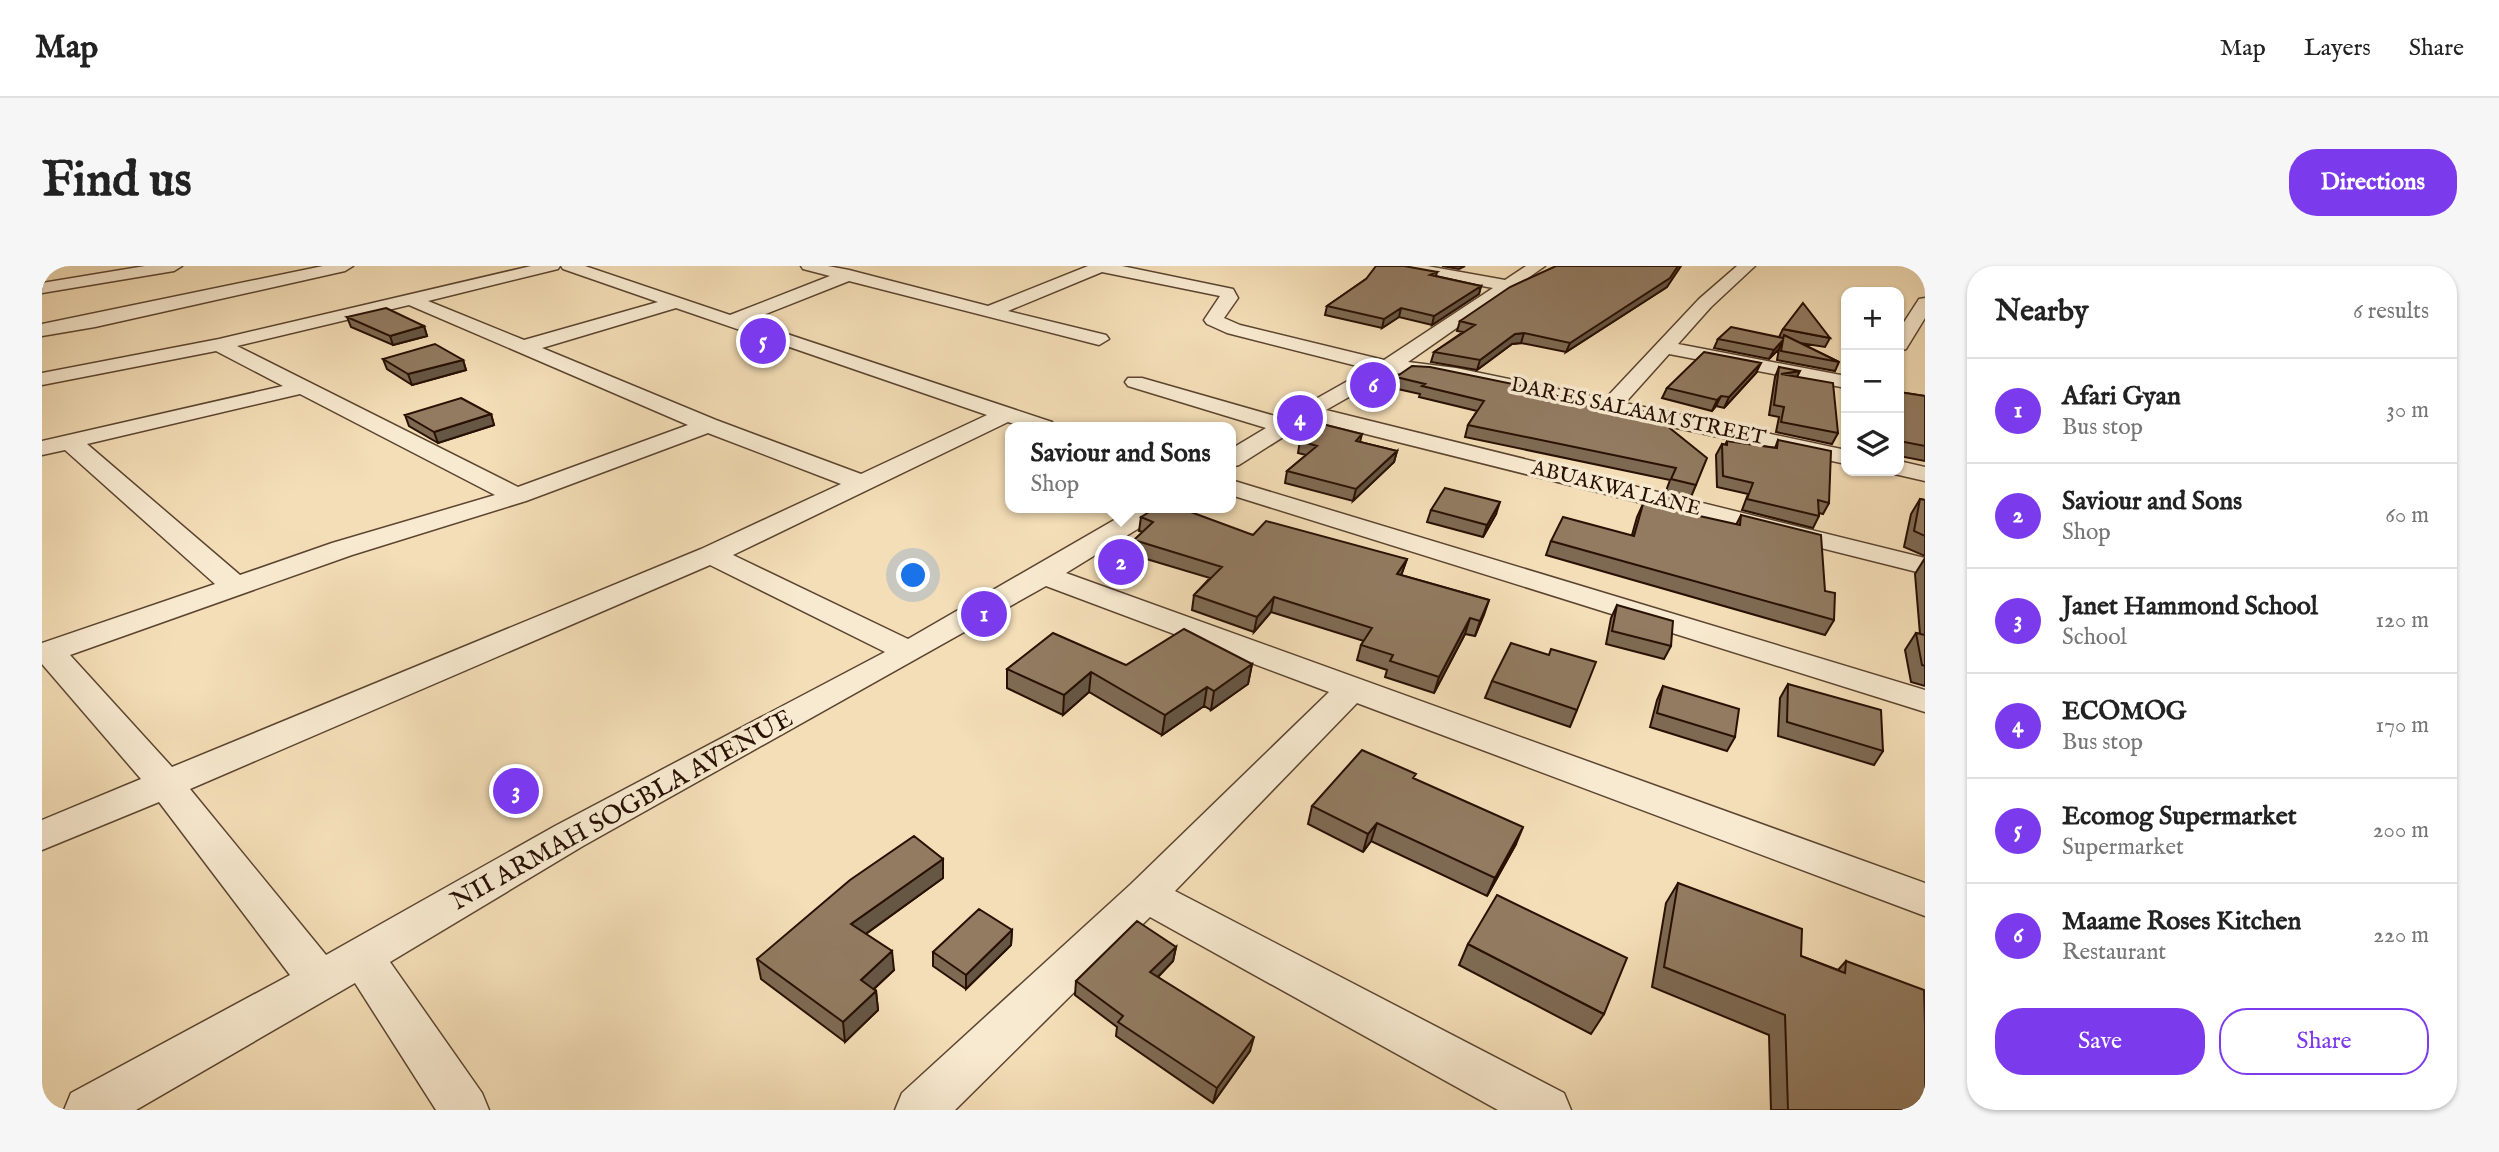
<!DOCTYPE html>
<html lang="en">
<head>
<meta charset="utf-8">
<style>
	:root { --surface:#fff; --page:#f6f6f6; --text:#222; --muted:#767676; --line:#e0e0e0; --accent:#7c3aed }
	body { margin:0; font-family:"IM FELL English",serif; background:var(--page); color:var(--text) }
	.controls { position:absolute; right:21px; top:21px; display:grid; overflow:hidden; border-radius:14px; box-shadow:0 2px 5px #0004 }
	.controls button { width:63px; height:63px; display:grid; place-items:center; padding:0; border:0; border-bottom:2px solid var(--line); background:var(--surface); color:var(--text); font:35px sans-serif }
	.you { position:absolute; left:872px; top:310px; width:24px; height:24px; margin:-18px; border:5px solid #fff; border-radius:50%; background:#1a73e8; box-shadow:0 0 0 10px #1a73e833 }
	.badge { display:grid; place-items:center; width:46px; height:46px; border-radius:50%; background:var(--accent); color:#fff; font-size:23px; font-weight:700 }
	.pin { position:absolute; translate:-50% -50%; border:4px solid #fff; box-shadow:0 2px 7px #0006 }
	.popup { position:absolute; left:963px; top:156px; width:231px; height:91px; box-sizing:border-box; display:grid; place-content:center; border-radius:14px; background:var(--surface); filter:drop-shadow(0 2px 5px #0005); font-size:23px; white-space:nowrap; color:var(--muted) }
	.popup b { font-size:26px; color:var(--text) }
	.popup::after { content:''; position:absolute; left:50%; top:100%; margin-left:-14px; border:14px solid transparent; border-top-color:var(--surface) }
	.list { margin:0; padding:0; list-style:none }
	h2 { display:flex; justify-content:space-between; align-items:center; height:91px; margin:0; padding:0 28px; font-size:30px }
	h2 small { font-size:23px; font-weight:400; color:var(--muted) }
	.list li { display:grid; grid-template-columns:46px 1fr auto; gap:21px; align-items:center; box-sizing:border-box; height:105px; padding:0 28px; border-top:2px solid var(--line) }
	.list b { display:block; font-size:26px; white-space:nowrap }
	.list p { margin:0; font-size:23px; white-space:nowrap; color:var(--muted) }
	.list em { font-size:23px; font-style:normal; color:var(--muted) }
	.actions { display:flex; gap:14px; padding:21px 28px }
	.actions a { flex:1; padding:16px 0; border:2px solid var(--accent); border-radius:28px; text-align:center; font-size:24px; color:var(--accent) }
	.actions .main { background:var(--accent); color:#fff }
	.icon { flex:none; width:38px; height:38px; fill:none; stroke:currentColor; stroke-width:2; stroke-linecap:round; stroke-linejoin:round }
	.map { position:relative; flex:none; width:1883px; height:844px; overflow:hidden; border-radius:28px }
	header { display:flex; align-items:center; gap:42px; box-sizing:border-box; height:98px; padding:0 35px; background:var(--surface); border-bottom:2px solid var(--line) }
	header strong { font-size:33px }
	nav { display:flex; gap:38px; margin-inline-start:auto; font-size:24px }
	.intro { display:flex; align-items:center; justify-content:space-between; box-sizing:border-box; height:168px; padding:0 42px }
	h1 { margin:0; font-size:49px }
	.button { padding:18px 32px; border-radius:28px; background:var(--accent); color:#fff; font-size:24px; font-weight:700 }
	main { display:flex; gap:42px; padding:0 42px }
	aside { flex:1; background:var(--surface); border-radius:28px; box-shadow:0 2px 5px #0004 }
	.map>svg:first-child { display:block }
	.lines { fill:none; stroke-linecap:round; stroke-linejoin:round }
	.street-casing { stroke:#5b4430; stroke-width:3 }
	.street { fill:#f8ead0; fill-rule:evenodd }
	.wall { fill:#7e6a53; stroke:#281003; stroke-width:2 }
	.shaded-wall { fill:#665644; stroke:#281003; stroke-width:2 }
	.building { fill:#927b61; stroke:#281003; stroke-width:2 }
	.labels { text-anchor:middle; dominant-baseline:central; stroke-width:7; stroke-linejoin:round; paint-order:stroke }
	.far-street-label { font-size:21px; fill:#281003; stroke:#f8ead0 }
	.street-label { font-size:26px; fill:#281003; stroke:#f8ead0 }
</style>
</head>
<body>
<header>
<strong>Map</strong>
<nav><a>Map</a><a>Layers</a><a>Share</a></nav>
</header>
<div class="intro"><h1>Find us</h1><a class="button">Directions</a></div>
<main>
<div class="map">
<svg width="1883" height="844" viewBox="0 0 1883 844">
	<rect width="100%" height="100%" fill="#f4deb7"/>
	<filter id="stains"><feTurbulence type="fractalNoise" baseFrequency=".00286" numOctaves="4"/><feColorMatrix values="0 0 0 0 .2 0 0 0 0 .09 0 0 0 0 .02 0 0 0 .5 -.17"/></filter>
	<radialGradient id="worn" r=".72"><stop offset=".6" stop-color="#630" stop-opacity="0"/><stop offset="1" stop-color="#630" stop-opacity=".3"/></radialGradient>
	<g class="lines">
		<defs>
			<path id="street" d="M103,0H140L132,5L0,27V17Z
				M281,0H311L303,5L53,61L0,70V58Z
				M489,0H518L516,3L386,35L482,74L616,36L521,3L519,0H543L688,49L788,10L761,3L759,0H786L807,4L946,40L1046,0H1080L1191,23L1196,32L1182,52L1198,59L1342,94L1451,22L1358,5L1350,0H1385L1463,14L1484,0H1503L1366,96L1414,102L1563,133L1657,33L1695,0H1713L1669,41L1636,78L1804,110V122L1627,88L1583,137L1804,184V198L1385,109L1349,107L1284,144L1883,292V308L1268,154L1197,199L1189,201V183L1224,162L1086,120L1083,116L1086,112H1100L1240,152L1327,103L1185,67L1165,58L1162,54L1178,30L1060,6L966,45L1064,69L1067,73L1057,79L807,15L706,55L1010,156L1013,161H981L966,156L691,289L866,373L1093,242H1124L1120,248L1024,307L1883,617V650L1315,437L1133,625L1522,827L1529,844H1456L1108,651L913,844H853L860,827L1089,618L1287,426L1004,320L541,580L348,696L440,827L447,844H394L313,717L94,844H22L29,827L248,709L117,536L0,584V554L99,513L0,398V377L173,318L23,184L0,189V175L241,120L174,85L0,119V107L177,73ZM367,39L646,159L476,221L195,80ZM634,42L945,149L819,208L674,154L500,82ZM258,128L453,229L290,277L198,309L45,178ZM666,167L799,218L659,283L130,501L28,389L310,289L484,235ZM668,299L843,386L513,560L284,689L148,523Z
				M1883,32V52L1864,83L1857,85V64L1877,33Z
				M1857,195L1883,201V215L1848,207L1847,205H1857Z
				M1189,214L1883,424V446L1189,229Z"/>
		</defs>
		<use href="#street" class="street-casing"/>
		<use href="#street" class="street"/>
	</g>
	<path class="wall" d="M1400,0H1423L1417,3Z
		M1395,6L1394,10L1439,20L1437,28L1390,59L1357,51L1340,62L1283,49L1285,40L1324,13Z
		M1625,21L1524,86L1479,77L1470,78L1435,104L1389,96L1392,86L1421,66L1415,65L1418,55Z
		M305,51L382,60L385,70L351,79L309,61Z
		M1741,63L1788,72L1783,81L1758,77L1797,96L1793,105L1735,94L1737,83L1727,93L1672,82L1676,73L1737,71Z
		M341,93L421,94L424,104L370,119L345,103Z
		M1737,101L1755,111L1796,167L1790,178L1734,166L1737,151L1727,149L1733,111Z
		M1714,107L1682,142L1674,140L1670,145L1620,132L1625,122Z
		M1354,111L1490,122L1489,125L1515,130L1514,133L1569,145L1654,219L1649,231L1624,225L1628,214L1423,171L1426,159L1435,145L1377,131L1378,128L1351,122Z
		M1857,126L1883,130V195L1857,190Z
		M449,148L452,159L396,177L367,160L363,149Z
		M1320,168L1318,176L1355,185L1352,196L1311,235L1243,217L1245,205L1264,189L1256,187L1258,175Z
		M1736,174L1787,237L1781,248L1777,247V250L1771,262L1700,244L1706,228L1675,221L1674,189L1680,178L1683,179L1685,175L1733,182Z
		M1878,233L1883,234V290L1862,281L1869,248Z
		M1601,238L1694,259L1699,249L1783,325L1792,354L1783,369L1504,289L1509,275L1590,269L1595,251Z
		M1389,244L1454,248L1441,271L1385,256Z
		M1099,251L1211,269L1365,293L1359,309L1447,334L1433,370L1423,368L1392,427L1343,411L1345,404L1315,394L1319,379L1322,375L1229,346L1212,366L1150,344L1152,329L1168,312L1091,289L1092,274L1101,266L1097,265Z
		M1883,292V420L1869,416L1863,384L1874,367L1878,368L1873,308Z
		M1575,339L1629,380L1622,393L1564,378L1569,352Z
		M1507,389L1535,444L1528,461L1443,432L1450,415Z
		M1210,398L1206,418L1169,444L1162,440L1120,469L1047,426L1021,449L965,422V403L1084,399Z
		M1746,418L1841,485L1832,499L1736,470L1738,432Z
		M1621,420L1693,471L1685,485L1608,461L1615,434Z
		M1372,513L1474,578L1445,630L1329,575L1321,586L1266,558L1270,540Z
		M901,612L824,668L852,704L832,723L834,725L836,744L803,776L719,713L715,693Z
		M1636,617L1759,690L1796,704L1804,695L1883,844H1729L1727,769L1610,721L1624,637Z
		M970,664L969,679L924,723L891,700V686Z
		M1426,678L1562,748L1549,768L1417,699Z
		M1134,681L1131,695L1116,711L1208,785L1171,837L1074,770L1075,761L1033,729L1034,715Z"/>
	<path class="shaded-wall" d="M1636,0H1639L1625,21L1524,86L1528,77Z
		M1439,20L1437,28L1390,59L1392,50Z
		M1359,42L1357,51L1340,62L1342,53Z
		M382,60L385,70L351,79L348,70Z
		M1482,67L1479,77L1470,78L1435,104L1438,94L1473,68Z
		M1741,74L1737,83L1727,93L1732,84Z
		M421,94L424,104L370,119L366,108Z
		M1719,97L1714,107L1682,142L1687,131Z
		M1758,105L1753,115L1739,108Z
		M1679,130L1674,140L1670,145L1675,134Z
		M449,148L452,159L396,177L392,166Z
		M1355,185L1352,196L1311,235L1314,223Z
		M1458,236L1454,248L1441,271L1445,259Z
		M1365,293L1360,307L1351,323L1355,308Z
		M1232,331L1229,346L1212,366L1215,351Z
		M1447,334L1442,349L1433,370L1438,355Z
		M1428,352L1423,368L1392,427L1397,411Z
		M1210,398L1206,418L1169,444L1172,425Z
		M1049,406L1047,426L1021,449L1022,429Z
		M1165,421L1162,440L1120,469L1123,449Z
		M1335,557L1329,575L1321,586L1326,568Z
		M1481,561L1474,578L1445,630L1453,612Z
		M901,593V612L811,677L809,658Z
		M970,664L969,679L924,723V709Z
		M1134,681L1131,695L1106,721L1108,706Z
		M850,685L852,704L821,733L819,714Z
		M834,725L836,744L803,776L801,756Z
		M1212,771L1208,785L1171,837L1175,822Z"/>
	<path class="building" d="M1334,0H1362L1395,6L1388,9L1439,20L1392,50L1359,42L1342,53L1285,40L1324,13Z
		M1514,0H1636L1628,12L1528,77L1482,67L1473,68L1438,94L1392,86L1433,59L1418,55L1468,21Z
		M1761,37L1788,72L1741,63Z
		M344,42L382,60L348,70L305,51Z
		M1689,61L1741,72L1742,69L1797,96L1739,85L1741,74L1732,84L1676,73Z
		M393,78L421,94L366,108L341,93Z
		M1662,86L1719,97L1687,131L1679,130L1675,134L1625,122Z
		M1370,100L1388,101L1490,122L1488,124L1515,130L1513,133L1569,145L1570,143L1597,148L1600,145L1609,147L1665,192L1654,219L1629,213L1634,202L1426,159L1442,135L1380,120L1383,118L1354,111Z
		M1737,101L1758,105L1739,108L1791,117L1796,167L1739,156L1742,141L1732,139Z
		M1857,126L1883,130V180L1857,175Z
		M419,132L449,148L392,166L363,149Z
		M1276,157L1320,168L1314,175L1355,185L1314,223L1245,205L1275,180L1258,175Z
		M1736,174L1789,185L1787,237L1776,234L1777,250L1705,233L1711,217L1681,210L1680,178L1685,179V175L1735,182Z
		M1403,222L1458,236L1445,259L1389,244Z
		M1621,230L1648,237L1644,247L1698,259L1699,249L1779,269L1783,325L1793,327L1792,354L1509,275L1521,251L1592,270L1601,238L1617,241Z
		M1878,233L1883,234V270L1872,265Z
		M1114,242H1138L1211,269L1224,255L1365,293L1355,308L1447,334L1438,355L1428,352L1397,411L1348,395L1351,389L1319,379L1330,362L1232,331L1215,351L1152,329L1180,301L1092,274L1111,256L1099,251Z
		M1575,339L1631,355L1629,380L1570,365Z
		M1142,363L1210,398L1172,425L1165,421L1123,449L1049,406L1022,429L965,403L1011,367L1084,399Z
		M1874,367L1883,369V400L1880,399Z
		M1469,377L1507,389L1509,383L1554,396L1535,444L1450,415Z
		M1746,418L1839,444L1841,485L1745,456Z
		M1621,420L1697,443L1693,471L1615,447Z
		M1320,484L1374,508L1371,512L1481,561L1453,612L1335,557L1326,568L1270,540Z
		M872,570L901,593L809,658L850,685L819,714L834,725L801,756L715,693L808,614Z
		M1636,617L1760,663L1759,690L1803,707L1804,695L1882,724L1883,759V844H1746L1743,749L1622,701Z
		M1455,629L1585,692L1562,748L1426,678Z
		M937,643L970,664L924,709L891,686Z
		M1095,655L1134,681L1108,706L1212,771L1175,822L1076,756L1081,750L1034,715Z"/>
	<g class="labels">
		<g class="far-street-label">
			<text transform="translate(1596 146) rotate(12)">DAR ES SALAAM STREET</text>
			<text transform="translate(1574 223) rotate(14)">ABUAKWA LANE</text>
		</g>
		<g class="street-label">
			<text transform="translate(580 544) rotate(-29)">NII ARMAH SOGBLA AVENUE</text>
		</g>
	</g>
	<rect width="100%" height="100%" filter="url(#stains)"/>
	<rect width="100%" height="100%" fill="url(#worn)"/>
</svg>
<div class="controls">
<button>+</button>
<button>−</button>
<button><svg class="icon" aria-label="layers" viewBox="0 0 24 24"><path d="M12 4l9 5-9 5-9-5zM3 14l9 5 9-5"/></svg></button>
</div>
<div class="you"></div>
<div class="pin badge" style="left:942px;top:348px">1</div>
<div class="pin badge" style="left:1079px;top:296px">2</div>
<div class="popup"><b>Saviour and Sons</b>Shop</div>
<div class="pin badge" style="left:474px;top:525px">3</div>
<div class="pin badge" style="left:1258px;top:152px">4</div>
<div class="pin badge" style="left:721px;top:75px">5</div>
<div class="pin badge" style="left:1331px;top:119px">6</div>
</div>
<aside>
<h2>Nearby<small>6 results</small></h2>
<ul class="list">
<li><span class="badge">1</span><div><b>Afari Gyan</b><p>Bus stop</p></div><em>30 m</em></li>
<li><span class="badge">2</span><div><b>Saviour and Sons</b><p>Shop</p></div><em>60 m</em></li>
<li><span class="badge">3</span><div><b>Janet Hammond School</b><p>School</p></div><em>120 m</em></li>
<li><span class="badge">4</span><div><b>ECOMOG</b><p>Bus stop</p></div><em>170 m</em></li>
<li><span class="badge">5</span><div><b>Ecomog Supermarket</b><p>Supermarket</p></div><em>200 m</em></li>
<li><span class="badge">6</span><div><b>Maame Roses Kitchen</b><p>Restaurant</p></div><em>220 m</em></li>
</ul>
<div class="actions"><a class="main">Save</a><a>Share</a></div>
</aside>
</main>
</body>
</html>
